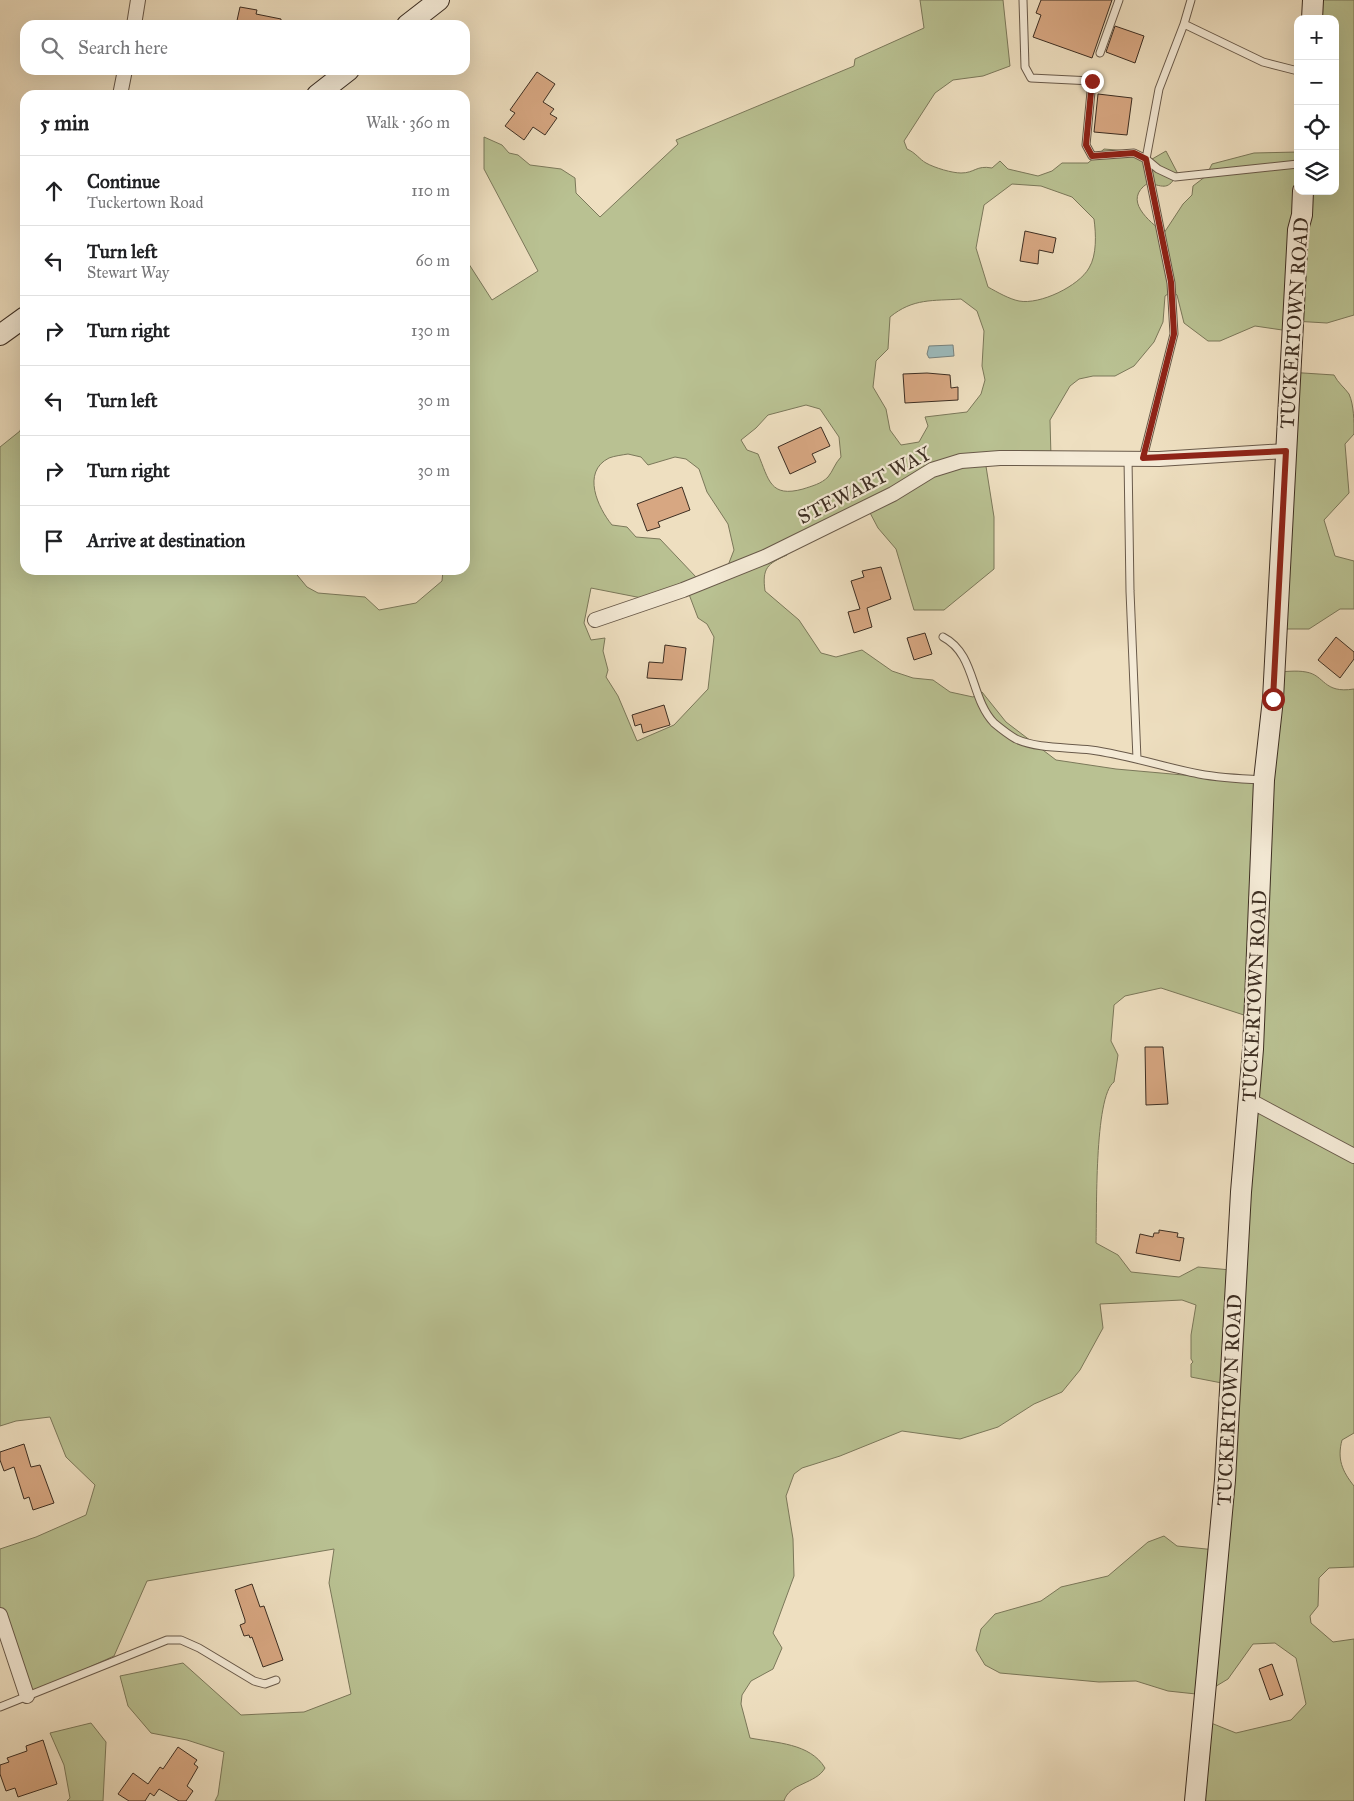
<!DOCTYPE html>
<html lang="en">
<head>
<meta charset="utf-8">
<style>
	:root { --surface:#fff; --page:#f2f2f2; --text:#202124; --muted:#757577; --line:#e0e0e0 }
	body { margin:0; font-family:"IM FELL Great Primer",serif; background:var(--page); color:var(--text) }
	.controls { position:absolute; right:15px; top:15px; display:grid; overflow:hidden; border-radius:10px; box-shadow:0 5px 20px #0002 }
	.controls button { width:45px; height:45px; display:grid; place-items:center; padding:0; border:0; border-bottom:1px solid var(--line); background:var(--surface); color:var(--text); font:25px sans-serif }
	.stop { position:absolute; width:15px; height:15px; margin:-11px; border:4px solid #8f2418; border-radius:50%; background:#fff }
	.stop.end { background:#8f2418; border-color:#fff; box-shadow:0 1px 5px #0008 }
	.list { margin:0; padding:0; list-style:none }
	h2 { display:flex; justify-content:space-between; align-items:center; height:65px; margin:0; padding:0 20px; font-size:21px }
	h2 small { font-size:16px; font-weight:400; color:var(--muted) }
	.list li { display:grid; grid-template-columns:32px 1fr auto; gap:15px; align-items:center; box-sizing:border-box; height:70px; padding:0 20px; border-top:1px solid var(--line) }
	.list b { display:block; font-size:19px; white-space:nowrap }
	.list p { margin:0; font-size:16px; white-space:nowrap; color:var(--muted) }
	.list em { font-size:16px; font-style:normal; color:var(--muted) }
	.icon { flex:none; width:28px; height:28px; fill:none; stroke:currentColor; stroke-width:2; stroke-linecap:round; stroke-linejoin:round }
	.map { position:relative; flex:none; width:1354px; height:1801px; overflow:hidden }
	.search { position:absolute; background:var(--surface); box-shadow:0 5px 20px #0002; left:20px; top:20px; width:450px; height:55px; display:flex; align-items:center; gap:12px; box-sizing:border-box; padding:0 18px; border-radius:15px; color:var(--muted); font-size:19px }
	.panel { position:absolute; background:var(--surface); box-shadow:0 5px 20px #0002; left:20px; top:90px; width:450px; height:485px; border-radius:15px }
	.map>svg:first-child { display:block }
	.green { fill:#b9c192; stroke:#7b785a; fill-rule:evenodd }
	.water { fill:#9cbabb; stroke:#76827e }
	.building { fill:#d7a782; stroke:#3d2e22 }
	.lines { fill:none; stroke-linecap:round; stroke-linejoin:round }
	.lane-casing { stroke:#695a4a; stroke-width:9 }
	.street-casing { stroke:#695a4a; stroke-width:16 }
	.secondary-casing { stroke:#3d2e22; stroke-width:22 }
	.lane { stroke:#f4ead6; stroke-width:7 }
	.street { stroke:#f4ead6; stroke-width:14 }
	.secondary { stroke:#f4ead6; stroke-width:20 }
	.route { stroke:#8f2418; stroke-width:6 }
	.labels { text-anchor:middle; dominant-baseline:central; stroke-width:4.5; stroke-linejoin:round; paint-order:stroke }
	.street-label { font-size:20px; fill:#3d2e22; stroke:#f4ead6 }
</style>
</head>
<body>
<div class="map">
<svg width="1354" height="1801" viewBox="0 0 1354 1801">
	<rect width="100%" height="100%" fill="#eedfc0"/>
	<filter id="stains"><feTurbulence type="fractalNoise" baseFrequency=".004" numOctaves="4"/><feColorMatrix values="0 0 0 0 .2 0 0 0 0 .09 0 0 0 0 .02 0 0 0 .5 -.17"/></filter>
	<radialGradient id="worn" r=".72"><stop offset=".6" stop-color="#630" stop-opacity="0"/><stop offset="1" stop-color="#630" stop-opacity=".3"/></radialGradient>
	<path class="green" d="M920,0H1003L1010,66L983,76L953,80L935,93L904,141L907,149C916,153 919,159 926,163C935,168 952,173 961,173C975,173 976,165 992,168L1000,161L1008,169L1038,176L1052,171L1062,163H1088L1104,149L1128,151L1147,162L1166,151L1178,174C1167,190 1166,187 1148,183C1122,200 1149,221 1164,233L1183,204L1192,195L1193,186L1206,176L1212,164L1254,153L1298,152V191H1335V19H1309V0H1354V315L1327,323L1293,321L1289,331L1255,326L1220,341H1208L1184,323L1177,295L1172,291L1165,296L1163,322L1154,342L1134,366L1115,376H1093L1079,379L1070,386L1050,420L1051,457L985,460L994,517V569L944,610H914L896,549L878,528L868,509L785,549L787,555C767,564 762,568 765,591L799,620L821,653L836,657L862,650L892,671L913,678L933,680L950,692L973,697L982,692L1006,722L1056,760L1116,769L1261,782L1274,672C1284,672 1296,670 1306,672C1325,675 1323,694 1354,689V1433L1342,1440C1337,1459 1342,1471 1354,1486V1567L1329,1568L1319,1578L1318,1606L1310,1616L1311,1623L1333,1642L1354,1639V1801H1193L1201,1719L1236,1733L1291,1720L1306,1704L1296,1658L1275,1643L1253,1644L1228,1679L1203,1694H1196L1168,1691L1136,1681L1099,1682L1000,1673L985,1665L976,1650L981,1629L995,1614L1041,1601L1061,1587L1108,1576L1148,1542L1164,1536L1177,1546L1216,1550L1227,1384L1191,1377V1364L1193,1362L1191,1359V1335L1196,1305L1182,1300L1100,1304L1103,1328L1080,1370L1062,1392L1034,1404L998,1427L960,1439L902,1431L840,1456L802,1468L794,1474L786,1496L793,1539L794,1576L773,1633L782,1648L773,1669L751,1681L742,1695L741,1704L750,1738C776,1743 810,1743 825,1768C816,1784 789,1783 784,1801H215L218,1795L224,1752L187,1740L151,1733L128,1706L120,1676L183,1663L241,1715L304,1712L351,1694L329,1583L334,1549L147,1581L114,1656L28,1695L0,1609V1549L36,1537L86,1515L95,1485L66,1457L50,1417L16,1421L0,1426V447L20,431L25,414V570H293L307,587L318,593L365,597L379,610L416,603L442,581L443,570H465V258L492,300L538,271L484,169V137L502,145L509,153L518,155L530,165L561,169L575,178L576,193L600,217L678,144L676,140L854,66L855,59L924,28ZM1012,184L1041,186L1072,197L1094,219C1096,234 1097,255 1089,268C1079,286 1040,305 1019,301C1009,299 997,292 988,287L976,248L984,205ZM961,299L977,311L984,331L982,366L985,380L981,394L967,412L925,417L928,426L919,442L901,445L890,430L886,409L873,387L876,361L888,349L890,317C913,298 933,301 961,299ZM806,405L820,409L839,437L841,457C835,463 833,471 828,477C821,484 812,486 803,489C770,498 769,480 758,454L747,450L741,440L756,428L768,415ZM628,454L641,457L648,465L675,457L686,459L699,469L707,492L728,524L734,550L727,568L696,577L660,539L636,537L627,527L612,525C598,508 581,472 609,458C614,456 622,455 628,454ZM591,588L652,600L687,589L698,618L707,624L714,637L708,689L674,725L637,741L618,696L606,677L608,670L603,651L605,638L591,640L584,623ZM1161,988L1250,1017L1231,1270L1198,1267L1179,1277L1131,1272L1118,1255L1096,1243C1097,1215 1094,1096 1114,1082L1118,1055L1111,1041L1114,1005L1125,996Z
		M1288,372L1334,375C1338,383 1344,387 1349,394C1354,405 1354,421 1354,434L1345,444L1349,493L1324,520L1335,556L1354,561V609H1340L1309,629H1274Z
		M91,1723L106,1742L103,1801H67L70,1798L64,1765L50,1733Z"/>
	<path class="water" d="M953,345L954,356L929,358L927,354L929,346Z"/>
	<path class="building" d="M1041,0H1112L1092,58L1033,37L1041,15L1036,13Z
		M240,7L257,10L256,14L281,19V25H236Z
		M1115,26L1144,36L1135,63L1106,52Z
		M537,72L555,84L543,102L554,109L550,114L557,118L545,135L533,127L524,140L505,126L515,113L510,110Z
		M1098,94L1132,98L1127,135L1094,132Z
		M1025,231L1056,238L1053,253L1039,250L1038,264L1020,261Z
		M927,373L950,375L951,388L958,387V400L905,403L903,374Z
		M821,427L830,446L812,454L816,462L790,474L778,447Z
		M682,487L690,510L658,522L660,527L647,531L637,504Z
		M881,567L891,599L867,608L872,627L854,633L848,612L860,609L851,581L864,577L862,571Z
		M925,633L932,654L914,660L907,638Z
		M1336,637L1354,652V659L1340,678L1318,660Z
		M665,645L686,648L682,680L647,678L649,662L663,663Z
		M664,705L670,725L643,733L641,724L635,726L632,715Z
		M1145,1047H1163L1168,1104L1146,1105Z
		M1159,1230L1178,1233L1177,1237L1184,1238L1180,1261L1136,1253L1140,1234L1153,1237L1154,1233H1159Z
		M24,1444L31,1467L40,1465L54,1503L33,1510L29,1497L24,1499L14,1467L4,1471L0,1460V1452Z
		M252,1584L260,1607L264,1606L283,1660L263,1667L252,1637L250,1638L249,1635L244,1636L240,1625L245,1623V1620L235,1590Z
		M1272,1664L1283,1695L1270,1700L1259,1669Z
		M43,1740L57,1784L18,1797L15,1788L6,1791L0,1774V1765L9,1762L7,1758L27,1751L26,1746Z
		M178,1747L197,1760L194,1764L198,1767L187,1786L193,1791L186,1801H179L159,1789L154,1796L150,1793L145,1801H129L118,1794L133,1773L148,1784L160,1767L163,1769Z"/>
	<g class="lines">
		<defs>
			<path id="lane" d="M1023,0L1025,67L1031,78L1092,81L1086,145L1092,156L1134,153L1146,159L1158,169L1175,177L1298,164
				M1191,0L1184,24L1263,62L1298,71
				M1100,53L1119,0
				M1128,458L1130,591L1137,759
				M1143,458L1174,334L1171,283L1146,159L1159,89L1184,24
				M943,637C976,654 970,698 994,723C1000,728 1009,735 1016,739C1038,749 1067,747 1091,750C1128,755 1163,767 1199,774C1220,778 1242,779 1263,780
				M0,1707L167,1640H181L199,1648L254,1681L265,1684L276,1680"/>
			<path id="street" d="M134,25L138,0
				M120,95L125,70
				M595,620L683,590L765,557L893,494L932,470L961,461L1000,458L1159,459L1285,451
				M1249,1100L1354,1156
				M0,1615L27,1696"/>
			<path id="secondary" d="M1312,19L1313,0
				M407,25L439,0
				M317,95L349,70
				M0,335L25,317
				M1195,1801L1225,1480L1241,1192L1253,1049L1264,780L1273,699L1298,230L1302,215L1303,191"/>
		</defs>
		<use href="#lane" class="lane-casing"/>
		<use href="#street" class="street-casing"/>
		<use href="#secondary" class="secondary-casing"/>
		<use href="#lane" class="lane"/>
		<use href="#street" class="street"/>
		<use href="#secondary" class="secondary"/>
	</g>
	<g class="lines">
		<path class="route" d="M1092,81L1086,145L1092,156L1134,153L1146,159L1171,282L1174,334L1143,458L1286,451L1273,699"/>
	</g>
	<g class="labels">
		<g class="street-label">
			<text transform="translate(1294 323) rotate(-86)">TUCKERTOWN ROAD</text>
			<text transform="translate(864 485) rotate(-27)">STEWART WAY</text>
			<text transform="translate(1254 996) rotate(-87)">TUCKERTOWN ROAD</text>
			<text transform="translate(1229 1400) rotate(-87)">TUCKERTOWN ROAD</text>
		</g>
	</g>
	<rect width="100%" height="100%" filter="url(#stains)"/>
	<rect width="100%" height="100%" fill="url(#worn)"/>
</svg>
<div class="controls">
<button>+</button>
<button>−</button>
<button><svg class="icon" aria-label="locate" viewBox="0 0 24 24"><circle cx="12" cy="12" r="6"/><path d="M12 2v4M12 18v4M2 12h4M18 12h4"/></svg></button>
<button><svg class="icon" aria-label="layers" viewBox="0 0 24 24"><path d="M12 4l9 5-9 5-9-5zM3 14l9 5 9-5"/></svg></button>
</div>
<div class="stop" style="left:1273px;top:699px"></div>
<div class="stop end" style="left:1092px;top:81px"></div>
<div class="search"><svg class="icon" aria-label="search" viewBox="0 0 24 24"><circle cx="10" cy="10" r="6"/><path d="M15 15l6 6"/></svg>Search here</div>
<section class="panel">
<h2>5 min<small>Walk · 360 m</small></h2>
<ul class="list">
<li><svg class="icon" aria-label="ahead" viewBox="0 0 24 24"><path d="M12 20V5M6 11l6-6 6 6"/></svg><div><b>Continue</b><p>Tuckertown Road</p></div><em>110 m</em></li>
<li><svg class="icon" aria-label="left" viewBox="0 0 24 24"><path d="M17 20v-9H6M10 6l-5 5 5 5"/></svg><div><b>Turn left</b><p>Stewart Way</p></div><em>60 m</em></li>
<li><svg class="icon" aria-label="right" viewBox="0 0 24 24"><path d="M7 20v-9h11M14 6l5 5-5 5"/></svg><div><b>Turn right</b></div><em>130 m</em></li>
<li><svg class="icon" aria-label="left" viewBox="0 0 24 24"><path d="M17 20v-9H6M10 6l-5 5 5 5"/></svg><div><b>Turn left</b></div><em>30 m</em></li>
<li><svg class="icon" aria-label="right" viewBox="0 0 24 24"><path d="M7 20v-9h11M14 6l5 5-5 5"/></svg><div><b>Turn right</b></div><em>30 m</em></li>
<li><svg class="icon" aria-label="arrive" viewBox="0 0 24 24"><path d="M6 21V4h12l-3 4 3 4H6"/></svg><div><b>Arrive at destination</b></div></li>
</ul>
</section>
</div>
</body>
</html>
